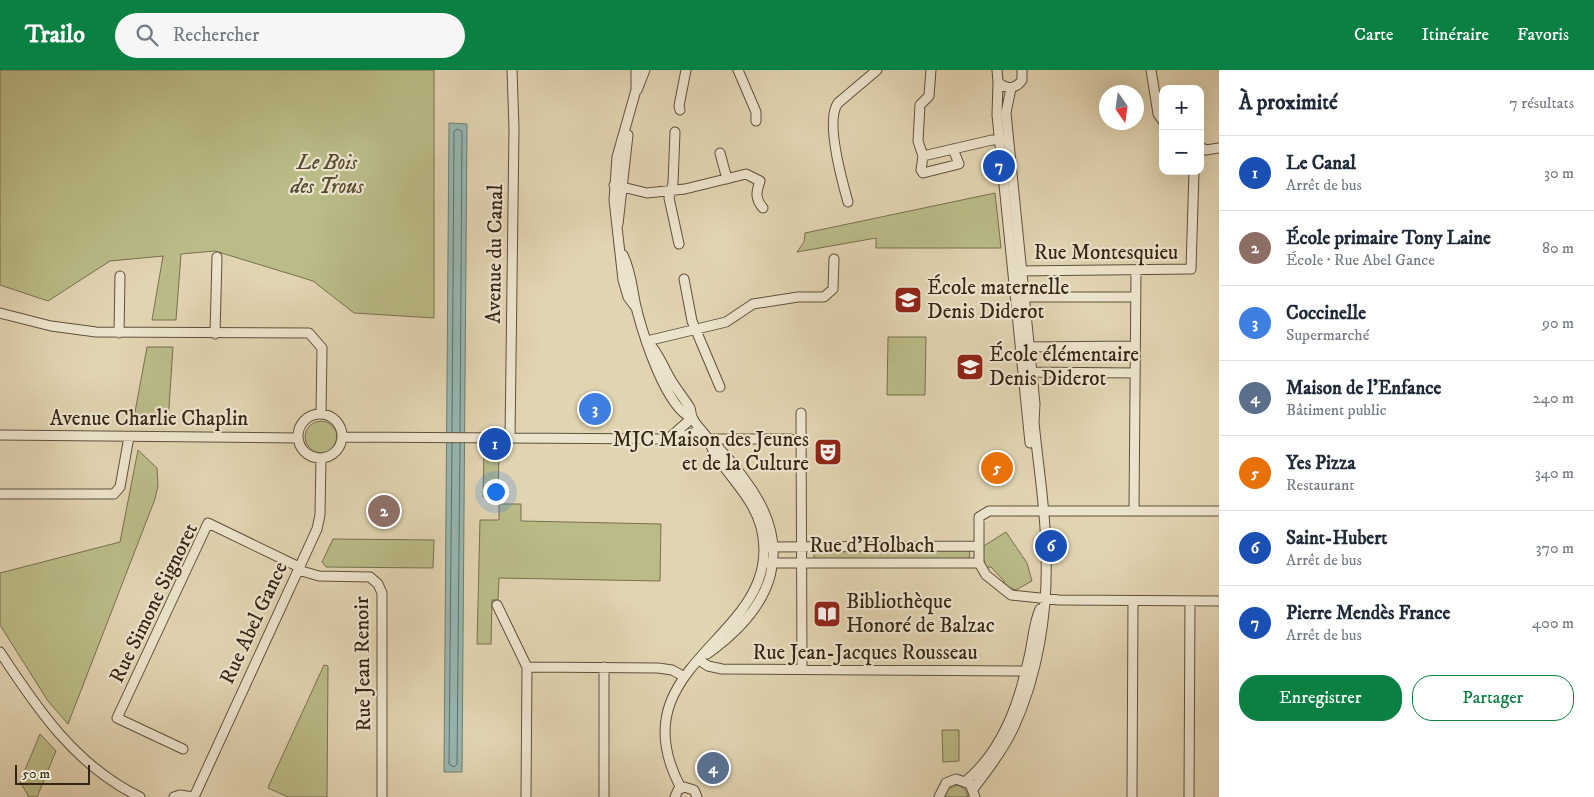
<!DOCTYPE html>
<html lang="fr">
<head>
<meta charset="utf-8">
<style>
	:root { --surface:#fff; --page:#f6f6f7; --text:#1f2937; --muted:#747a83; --line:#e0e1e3; --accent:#0b8043 }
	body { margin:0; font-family:"IM FELL DW Pica",serif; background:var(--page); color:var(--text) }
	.controls { position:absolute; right:15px; top:15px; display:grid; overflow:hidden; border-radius:10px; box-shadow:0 5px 20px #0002 }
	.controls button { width:45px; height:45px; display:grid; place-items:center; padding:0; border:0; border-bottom:1px solid var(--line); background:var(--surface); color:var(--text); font:25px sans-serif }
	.compass { position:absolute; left:1099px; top:15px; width:45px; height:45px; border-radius:50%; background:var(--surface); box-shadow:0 5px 20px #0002; rotate:167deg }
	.scale { position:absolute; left:15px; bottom:12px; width:75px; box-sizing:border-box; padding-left:5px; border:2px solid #342515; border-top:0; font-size:14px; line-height:18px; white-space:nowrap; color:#342515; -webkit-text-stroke:4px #ece3cc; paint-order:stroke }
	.you { position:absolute; left:495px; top:421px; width:18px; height:18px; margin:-12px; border:4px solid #fff; border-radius:50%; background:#1a73e8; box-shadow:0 0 0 8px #1a73e833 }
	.badge { display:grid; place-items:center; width:32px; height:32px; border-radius:50%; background:var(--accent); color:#fff; font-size:16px; font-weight:700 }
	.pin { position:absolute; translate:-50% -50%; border:2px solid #fff; box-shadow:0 1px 5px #0006 }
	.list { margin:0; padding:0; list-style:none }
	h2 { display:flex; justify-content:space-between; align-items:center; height:65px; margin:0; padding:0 20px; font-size:21px }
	h2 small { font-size:16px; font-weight:400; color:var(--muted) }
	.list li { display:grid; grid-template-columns:32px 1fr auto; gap:15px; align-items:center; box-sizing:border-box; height:75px; padding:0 20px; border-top:1px solid var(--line) }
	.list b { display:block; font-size:19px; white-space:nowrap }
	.list p { margin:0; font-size:16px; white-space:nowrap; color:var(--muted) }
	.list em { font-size:16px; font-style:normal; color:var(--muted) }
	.actions { display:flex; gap:10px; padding:15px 20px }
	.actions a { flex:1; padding:11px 0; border:1px solid var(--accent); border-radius:20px; text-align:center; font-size:18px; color:var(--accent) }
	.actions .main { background:var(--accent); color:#fff }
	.icon { flex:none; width:28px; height:28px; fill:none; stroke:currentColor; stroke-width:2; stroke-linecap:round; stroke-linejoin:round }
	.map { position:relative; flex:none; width:1219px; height:727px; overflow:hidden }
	header { display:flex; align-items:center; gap:30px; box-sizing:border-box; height:70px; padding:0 25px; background:var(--accent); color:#fff }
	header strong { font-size:24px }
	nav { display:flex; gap:28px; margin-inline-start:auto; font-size:18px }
	.search { width:350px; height:45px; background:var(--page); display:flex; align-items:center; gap:12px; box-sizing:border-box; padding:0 18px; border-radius:28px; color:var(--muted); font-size:19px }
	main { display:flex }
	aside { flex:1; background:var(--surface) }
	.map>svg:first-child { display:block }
	.green { fill:#babb87; stroke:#77704e }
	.water { fill:#96b7b3; stroke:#6f7d74 }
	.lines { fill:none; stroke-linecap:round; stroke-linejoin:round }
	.shore { stroke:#656e64; stroke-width:1 }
	.street-casing { stroke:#5f513c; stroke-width:11 }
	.street { stroke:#ece3cc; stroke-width:9 }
	.labels { text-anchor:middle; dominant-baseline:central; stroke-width:4.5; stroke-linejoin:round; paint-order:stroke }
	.park-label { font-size:21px; font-style:italic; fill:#564a32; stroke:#ece3cc }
	.street-label { font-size:21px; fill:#342515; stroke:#ece3cc }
	.poi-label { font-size:21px; fill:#342515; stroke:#ece3cc; text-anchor:start }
</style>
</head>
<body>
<header>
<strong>Trailo</strong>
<div class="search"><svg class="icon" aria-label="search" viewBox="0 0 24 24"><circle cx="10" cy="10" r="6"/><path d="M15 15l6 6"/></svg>Rechercher</div>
<nav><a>Carte</a><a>Itinéraire</a><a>Favoris</a></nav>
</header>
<main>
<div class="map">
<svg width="1219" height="727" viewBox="0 0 1219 727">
	<rect width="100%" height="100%" fill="#e1d4b1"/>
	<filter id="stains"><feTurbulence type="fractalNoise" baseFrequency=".004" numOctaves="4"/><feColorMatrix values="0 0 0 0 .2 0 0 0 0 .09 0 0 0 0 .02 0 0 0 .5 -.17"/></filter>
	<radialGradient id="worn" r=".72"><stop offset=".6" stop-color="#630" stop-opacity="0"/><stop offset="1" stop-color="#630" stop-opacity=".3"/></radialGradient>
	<path class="green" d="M0,0H434V248L354,243L313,211L215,181L181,184L176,250H152L163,186L110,191L48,231L0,215Z
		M995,123L1001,178H876V168L797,182L804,172L805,163Z
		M888,267H926L925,325H887Z
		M147,277H173L168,353H133Z
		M305 367a16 16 0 1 1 32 0a16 16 0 1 1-32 0Z
		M138,380L157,398L158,416L155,429L68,654L48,631L0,555V503L120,472Z
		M484,382H499L498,427H483Z
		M499,434H521V451L661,454L660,511L499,508L498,530H492L491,574H477L480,450H499Z
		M1006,462L1027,493L1032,511L1016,520L1005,516L1004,511L991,497H985L982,477Z
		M333,469L434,470L433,498L326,497L322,492Z
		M814,480H970L969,489H814Z
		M324,595L328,596L327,727H288L268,718L269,715Z
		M942,660H959V691L943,692Z
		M40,664L56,681L37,727H29L20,712Z
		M958,715L965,719L968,727H944L947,719Z"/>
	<path class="water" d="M449,53L467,54L462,702H444Z"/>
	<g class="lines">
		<path class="shore" d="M452,362L454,61L457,59L462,61L460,362
			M452,373L449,694L454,697L457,694L460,373"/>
		<defs>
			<path id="street" d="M636,0V20L617,87L614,130L623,210L628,227L637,239
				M738,0L756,42V51
				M931,0L929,26L920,35L918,71L923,86L992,70L1005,69
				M997,0L998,12C1006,20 1016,19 1022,10V0
				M1151,0L1158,44L1163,51
				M998,12L997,45L1030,373
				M637,20L645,0
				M680,40L679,36L686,0
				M675,62L673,113L669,128L679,174
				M1200,77L1206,80L1219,78
				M720,83L727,109
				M923,86L921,100L923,103L959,94L953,79
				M614,115L647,123L685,119L746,104L760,111C756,122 755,129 763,138
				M848,132C842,111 825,50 838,33L877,0
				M618,154L628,65
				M623,185C632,203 632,221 637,241C644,267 666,338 692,348
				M1018,201L1191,199L1194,101
				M684,209L692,251L720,317
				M1018,227H1135
				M0,243L51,256L96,262L309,263L322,278L321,344
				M119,263L120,206
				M215,264L217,187
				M647,271C658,281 663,297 671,310C676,319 684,328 690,338C691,341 691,346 693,349C697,357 704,362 709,370C711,375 712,380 715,384C731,409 753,428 761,457C789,568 612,590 681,718
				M647,271L726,252L753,234L798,227H824L833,219L834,189
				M1025,277L1135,276
				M1027,302L1134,303
				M801,343L802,599
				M298 366a22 22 0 1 1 44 0a22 22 0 1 1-44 0Z
				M0,365L298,368
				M342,367L668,369H676L701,360
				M510,368L514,58L512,0
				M668,369L692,348
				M708,369H791
				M0,424H114L120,417L129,367
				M1134,440L1136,201
				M1219,441H989L979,447V493L986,505L1011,525L1059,530L1219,531
				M768,477L978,476
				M767,493H979
				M298,500L319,506L370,507L378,514L382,523V727
				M497,535L527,597L526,727
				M0,582C38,640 76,696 140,727
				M707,584C773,537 797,479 745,410C734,395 724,382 710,370
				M699,590L708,596L722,599L1033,601
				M527,597L658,598L672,600L683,606
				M183,679L117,648L208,453L299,497
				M966,711C1003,680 1019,633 1029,587C1033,571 1033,555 1040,539
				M973,719C988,700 1003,680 1013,659C1038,606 1048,542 1046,484C1046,440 1038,396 1034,352L1035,334L1006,43L1011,18
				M174,727L180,725L193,727
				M194,727L317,459L320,445L321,388
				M604,727V597
				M675,727L678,720L684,717L694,720L697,727
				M939,727L946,713L956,709L970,714L975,727
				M1132,727L1133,531
				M1189,727L1190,531"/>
		</defs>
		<use href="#street" class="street-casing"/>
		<use href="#street" class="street"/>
	</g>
	<defs>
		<symbol id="school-square" viewBox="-11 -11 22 22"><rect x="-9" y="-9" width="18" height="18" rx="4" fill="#8f2418" stroke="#ece3cc"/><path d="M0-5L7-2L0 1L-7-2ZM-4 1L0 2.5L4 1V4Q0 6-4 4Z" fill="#fff"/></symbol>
		<symbol id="theatre-square" viewBox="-11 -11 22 22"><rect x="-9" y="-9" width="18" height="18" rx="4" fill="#8f2418" stroke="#ece3cc"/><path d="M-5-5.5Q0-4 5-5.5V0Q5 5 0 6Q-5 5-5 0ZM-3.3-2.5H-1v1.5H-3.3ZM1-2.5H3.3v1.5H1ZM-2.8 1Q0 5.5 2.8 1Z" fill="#fff"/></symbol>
		<symbol id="library-square" viewBox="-11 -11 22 22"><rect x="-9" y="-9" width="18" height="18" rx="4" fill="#8f2418" stroke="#ece3cc"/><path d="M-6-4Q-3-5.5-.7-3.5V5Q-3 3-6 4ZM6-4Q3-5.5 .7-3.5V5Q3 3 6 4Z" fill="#fff"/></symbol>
	</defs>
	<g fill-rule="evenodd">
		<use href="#school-square" x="892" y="214" width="32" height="32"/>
		<use href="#school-square" x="954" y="281" width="32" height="32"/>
		<use href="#theatre-square" x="812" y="366" width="32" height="32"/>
		<use href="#library-square" x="811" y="528" width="32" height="32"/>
	</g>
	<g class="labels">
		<g class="park-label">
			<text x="327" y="93">Le Bois<tspan x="327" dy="24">des Trous</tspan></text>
		</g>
		<g class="street-label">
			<text x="1106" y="183">Rue Montesquieu</text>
			<text transform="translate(495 184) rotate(-89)">Avenue du Canal</text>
			<text x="149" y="349">Avenue Charlie Chaplin</text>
			<text x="872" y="476">Rue d'Holbach</text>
			<text transform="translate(154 533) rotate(-64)">Rue Simone Signoret</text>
			<text transform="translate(254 553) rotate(-65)">Rue Abel Gance</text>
			<text x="865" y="583">Rue Jean-Jacques Rousseau</text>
			<text transform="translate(363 594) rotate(-91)">Rue Jean Renoir</text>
		</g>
		<g class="poi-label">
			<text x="927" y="218">École maternelle<tspan x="927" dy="24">Denis Diderot</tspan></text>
			<text x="989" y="285">École élémentaire<tspan x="989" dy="24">Denis Diderot</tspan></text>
			<text x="809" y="370" text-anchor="end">MJC Maison des Jeunes<tspan x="809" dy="24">et de la Culture</tspan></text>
			<text x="846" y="532">Bibliothèque<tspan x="846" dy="24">Honoré de Balzac</tspan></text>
		</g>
	</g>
	<rect width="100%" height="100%" filter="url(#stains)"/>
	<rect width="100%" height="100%" fill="url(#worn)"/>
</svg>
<div class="controls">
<button>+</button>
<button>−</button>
</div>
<svg class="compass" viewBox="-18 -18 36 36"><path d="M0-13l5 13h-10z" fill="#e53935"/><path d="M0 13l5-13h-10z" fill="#747a83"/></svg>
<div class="scale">50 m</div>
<div class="you"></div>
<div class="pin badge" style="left:495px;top:374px;background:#1a4fb4">1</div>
<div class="pin badge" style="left:384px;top:441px;background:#8d6e63">2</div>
<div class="pin badge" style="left:595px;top:339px;background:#3f7fe0">3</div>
<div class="pin badge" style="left:713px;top:698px;background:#5c6f8a">4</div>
<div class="pin badge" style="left:997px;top:398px;background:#e8710a">5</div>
<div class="pin badge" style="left:1051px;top:476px;background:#1a4fb4">6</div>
<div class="pin badge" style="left:999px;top:96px;background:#1a4fb4">7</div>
</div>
<aside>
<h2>À proximité<small>7 résultats</small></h2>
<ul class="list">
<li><span class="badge" style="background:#1a4fb4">1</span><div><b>Le Canal</b><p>Arrêt de bus</p></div><em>30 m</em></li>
<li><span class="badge" style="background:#8d6e63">2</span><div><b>École primaire Tony Laine</b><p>École · Rue Abel Gance</p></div><em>80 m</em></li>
<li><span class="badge" style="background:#3f7fe0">3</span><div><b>Coccinelle</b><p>Supermarché</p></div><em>90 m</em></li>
<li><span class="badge" style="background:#5c6f8a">4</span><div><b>Maison de l’Enfance</b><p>Bâtiment public</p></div><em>240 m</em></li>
<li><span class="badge" style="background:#e8710a">5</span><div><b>Yes Pizza</b><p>Restaurant</p></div><em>340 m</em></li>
<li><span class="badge" style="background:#1a4fb4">6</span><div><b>Saint-Hubert</b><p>Arrêt de bus</p></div><em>370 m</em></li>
<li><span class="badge" style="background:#1a4fb4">7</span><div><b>Pierre Mendès France</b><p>Arrêt de bus</p></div><em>400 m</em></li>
</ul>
<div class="actions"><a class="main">Enregistrer</a><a>Partager</a></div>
</aside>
</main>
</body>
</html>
